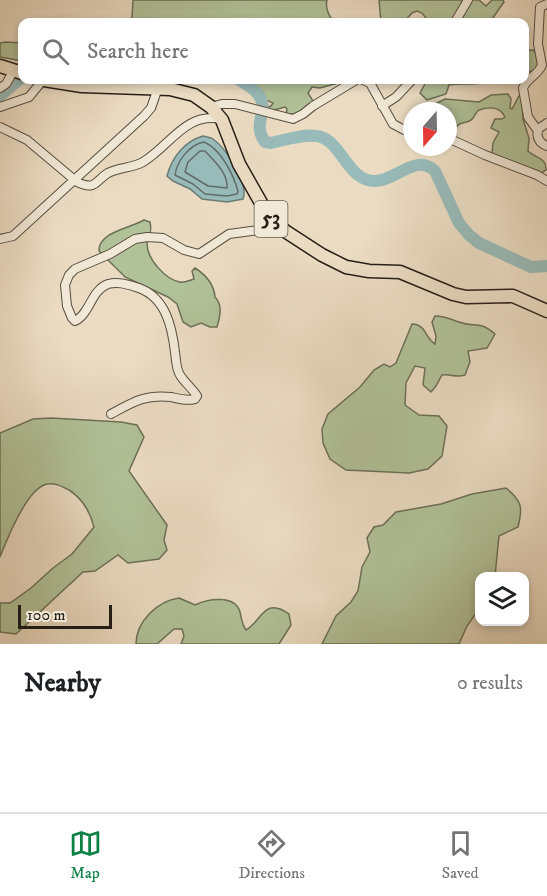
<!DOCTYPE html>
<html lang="en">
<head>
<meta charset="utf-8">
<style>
	:root { --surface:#fff; --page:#f2f2f2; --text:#202124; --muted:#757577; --line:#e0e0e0; --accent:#0b8043 }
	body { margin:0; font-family:"IM FELL DW Pica",serif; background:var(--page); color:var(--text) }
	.controls { position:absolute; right:18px; bottom:18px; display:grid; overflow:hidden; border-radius:12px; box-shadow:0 3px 9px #0003 }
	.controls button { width:54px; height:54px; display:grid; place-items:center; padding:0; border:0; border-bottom:2px solid var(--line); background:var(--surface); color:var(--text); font:30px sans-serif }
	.compass { position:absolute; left:403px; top:102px; width:54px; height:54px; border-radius:50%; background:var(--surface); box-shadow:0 3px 9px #0003; rotate:200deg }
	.scale { position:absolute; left:18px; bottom:15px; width:94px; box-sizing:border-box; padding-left:6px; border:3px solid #271f16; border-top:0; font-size:16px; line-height:21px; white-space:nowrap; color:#271f16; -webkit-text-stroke:4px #f1e8d7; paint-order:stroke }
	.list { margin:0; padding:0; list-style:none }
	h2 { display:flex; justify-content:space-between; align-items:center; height:78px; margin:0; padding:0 24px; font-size:26px }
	h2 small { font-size:20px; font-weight:400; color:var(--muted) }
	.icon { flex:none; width:33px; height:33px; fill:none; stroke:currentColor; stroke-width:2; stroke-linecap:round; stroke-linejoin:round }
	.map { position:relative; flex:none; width:547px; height:644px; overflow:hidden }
	.search { position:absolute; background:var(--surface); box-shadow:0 3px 9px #0003; left:18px; right:18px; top:18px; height:66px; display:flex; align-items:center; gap:15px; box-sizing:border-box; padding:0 21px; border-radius:12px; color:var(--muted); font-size:22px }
	.sheet { height:168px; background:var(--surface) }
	nav { display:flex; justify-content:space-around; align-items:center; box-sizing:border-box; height:84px; border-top:2px solid var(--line); background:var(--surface); font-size:16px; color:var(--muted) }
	nav a { display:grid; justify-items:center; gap:3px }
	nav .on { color:var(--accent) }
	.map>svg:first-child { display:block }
	.green { fill:#b1c198; stroke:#6c7057; stroke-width:1.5 }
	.water { fill:#98bab8; stroke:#6b7c77; stroke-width:1.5 }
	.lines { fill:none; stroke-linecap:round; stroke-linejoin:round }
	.shore { stroke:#606c67; stroke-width:1.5 }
	.river { stroke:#98bab8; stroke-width:12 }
	.street-casing { stroke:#584e41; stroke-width:10 }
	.primary-casing { stroke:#271f16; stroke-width:15 }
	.street { stroke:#f1e8d7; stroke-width:8 }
	.primary { stroke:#eadbc2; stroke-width:12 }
	.labels { text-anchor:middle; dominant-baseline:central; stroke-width:4.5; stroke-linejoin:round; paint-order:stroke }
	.shield { fill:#f1e8d7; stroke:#645b50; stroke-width:1.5 }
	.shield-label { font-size:21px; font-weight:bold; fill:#271f16 }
</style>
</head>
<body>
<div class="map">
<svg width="547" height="644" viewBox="0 0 547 644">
	<rect width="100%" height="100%" fill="#eadbc2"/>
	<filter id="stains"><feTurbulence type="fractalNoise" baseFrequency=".00333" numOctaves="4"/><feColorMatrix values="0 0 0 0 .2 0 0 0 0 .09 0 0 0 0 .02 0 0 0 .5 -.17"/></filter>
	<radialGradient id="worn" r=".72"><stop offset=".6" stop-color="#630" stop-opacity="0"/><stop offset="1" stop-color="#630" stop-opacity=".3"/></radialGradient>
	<path class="green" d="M133,0H327C325,7 329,18 335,22H123L132,18Z
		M379,0H479L486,6L492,0H503L504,2L490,22H460L452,20L448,22H429L422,13L417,11L412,13L404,22H381Z
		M6,42L22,43V61L0,57V43Z
		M525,50H533L537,54L538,66L532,72L525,70Z
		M248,80H349L320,88L312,87L308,93L313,101C306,110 298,116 286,114L287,109L285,107L270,111L267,110L266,107L271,106L273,103L266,100L263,92L257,90Z
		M427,80H490C478,87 464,82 449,85L446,94L427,100L420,93Z
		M508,94L511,99L510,108L512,109L519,96L522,97L523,119L529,138L528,151C535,158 547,158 546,170L541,173L492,154L493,143L499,132L491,128L495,119H502L505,117C500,106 488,107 479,110C476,112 475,115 473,118C467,126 459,118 454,132L449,133L448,111L437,109V103L445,99L479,102L491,95Z
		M144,220L150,222C153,236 147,234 147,244C147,259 166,280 180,282C185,283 190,280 194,279L192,271L195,268C206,275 214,284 215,297C223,305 220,317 217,327H210L201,323L191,327L183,322L177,304L168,297L125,277L99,251C98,232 131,228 144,220Z
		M435,316C445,316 450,319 459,322C475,328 479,320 495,334L487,348L468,351L470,362L465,375C456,378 451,374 442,375L436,386L431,392L423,385L425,368L415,366L406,383L405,405L419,415L439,416L447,426L442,456L428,469L409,473L346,470L330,459L323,443L322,429L328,414L360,387L374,370L384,364L390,367L396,363L412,324C426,324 425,338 435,344L436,336L432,322Z
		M51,418L121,422L137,425L144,437L129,471L167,525L164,540L167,550L159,559L128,563L118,555L95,571L83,572L16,634L0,632V603H10L31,588L53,568L72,554L94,527C90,511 83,499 69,490C61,486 56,483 47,484C27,488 7,539 0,557V433L33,419Z
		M506,488C522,501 523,507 518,527L499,536L495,576H480L479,609L467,626L459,644H322L336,616L351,602L358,591L362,567L370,552L367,538L374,527L383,525L396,512L441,504L472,494Z
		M179,598L195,605C207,599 235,594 240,612C242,620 241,623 246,630C262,621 264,596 289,614L291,625L279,644H181L184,636L182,629H174L157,644H136C136,621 158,601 179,598Z"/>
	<path class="water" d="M203,136C207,137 210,137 213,139C226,148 249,184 243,199L227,202L202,199L190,189L173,181L167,176C172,157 185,141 203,136Z"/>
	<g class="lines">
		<path class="shore" d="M204,142C221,149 233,174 238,191L237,194L227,196L205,194L193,184L175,175C177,161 189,145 204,142Z
			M200,151H205C215,162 228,173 227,188L208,186L185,172L188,162Z"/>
		<path class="river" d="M239,80C284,104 247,118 265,142L271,143C285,140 302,134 316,136C342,138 346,182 376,181C397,180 416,153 435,171L459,223L469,235L479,243L531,267L547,266
			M0,96L22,77"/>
		<defs>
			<path id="street" d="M455,22L468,0
				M363,80L370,83L393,124L412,134
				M0,88L6,84L14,70
				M382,106L396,97L412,80
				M0,107L29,97L43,80
				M211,107L222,104H235L293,119L303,114L313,106L356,80
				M547,123L538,129C536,137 539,143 547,146
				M0,127L27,140L77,182C96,191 95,181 108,173C119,167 133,168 143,162C170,146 185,112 221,119
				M538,131L528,117L523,88C527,78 538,75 542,65L538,44L540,7L547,4
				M448,138L485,155L537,175L547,181
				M0,239L13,236L144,116L151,108L158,88
				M111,414C133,402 145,394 171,397C180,399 186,401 195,399L197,396C192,388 184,382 180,375C176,369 176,359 175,352C172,327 166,298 139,288C129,285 119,281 108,284C91,290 90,314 75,321L72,318L67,306L65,285L69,275L75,269L110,254L135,239L147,237L163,238L184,250L199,254L229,234L266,229L277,224"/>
			<path id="primary" d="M0,66L22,73
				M44,80L82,86L170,89L194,95L211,107L222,120L239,164L269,217L285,231L322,255L346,267L369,271L400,272L453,294L466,297L513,296L547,311"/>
		</defs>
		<use href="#street" class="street-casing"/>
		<use href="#primary" class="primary-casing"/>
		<use href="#street" class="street"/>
		<use href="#primary" class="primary"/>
	</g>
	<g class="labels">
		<rect class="shield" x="254.5" y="201" width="33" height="36" rx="4.5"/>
		<g class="shield-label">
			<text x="271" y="219">53</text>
		</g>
	</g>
	<rect width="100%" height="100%" filter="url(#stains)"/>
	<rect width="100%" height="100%" fill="url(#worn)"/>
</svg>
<div class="controls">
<button><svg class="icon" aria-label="layers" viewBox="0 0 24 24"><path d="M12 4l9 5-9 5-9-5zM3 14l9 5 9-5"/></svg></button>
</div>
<svg class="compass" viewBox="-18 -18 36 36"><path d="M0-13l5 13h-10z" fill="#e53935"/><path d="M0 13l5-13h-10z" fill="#757577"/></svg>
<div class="scale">100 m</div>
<div class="search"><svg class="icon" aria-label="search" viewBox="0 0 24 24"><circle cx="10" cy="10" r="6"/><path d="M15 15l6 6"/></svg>Search here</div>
</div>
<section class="sheet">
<h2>Nearby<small>0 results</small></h2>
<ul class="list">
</ul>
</section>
<nav>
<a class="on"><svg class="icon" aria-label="map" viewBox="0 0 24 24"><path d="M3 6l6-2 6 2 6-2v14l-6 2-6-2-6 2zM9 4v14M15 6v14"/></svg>Map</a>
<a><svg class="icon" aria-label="directions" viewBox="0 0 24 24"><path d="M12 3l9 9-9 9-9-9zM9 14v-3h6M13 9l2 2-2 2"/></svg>Directions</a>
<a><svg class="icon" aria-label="saved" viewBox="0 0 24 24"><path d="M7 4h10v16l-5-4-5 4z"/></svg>Saved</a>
</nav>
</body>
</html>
